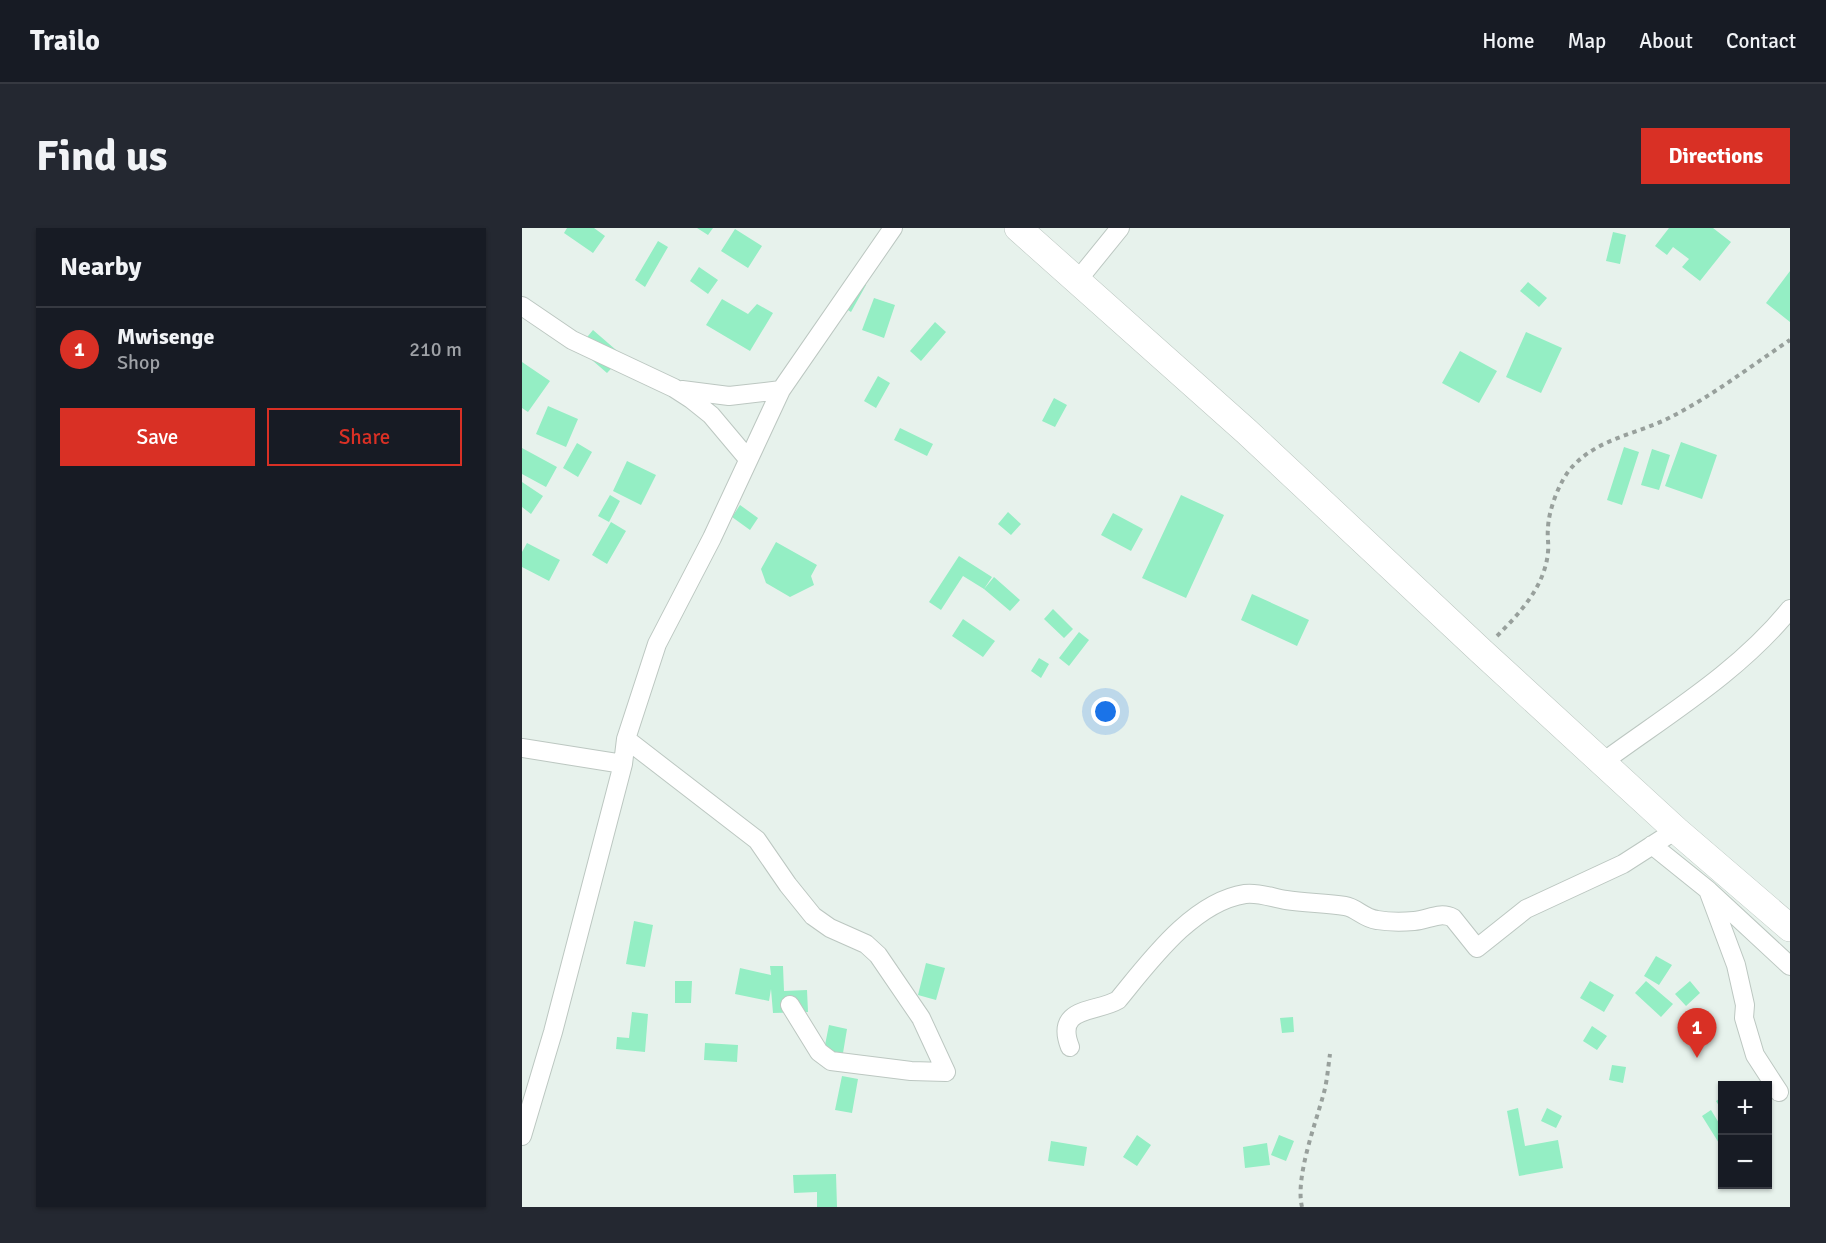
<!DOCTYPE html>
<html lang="en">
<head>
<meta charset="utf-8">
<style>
	:root { --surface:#171b24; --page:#242831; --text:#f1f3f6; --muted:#9ea1a6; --line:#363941; --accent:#d93025 }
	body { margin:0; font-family:Signika,sans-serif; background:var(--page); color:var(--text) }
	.controls { position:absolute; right:18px; bottom:18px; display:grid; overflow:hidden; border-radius:0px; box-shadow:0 2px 4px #0004 }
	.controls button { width:54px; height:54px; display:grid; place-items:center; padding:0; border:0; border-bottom:2px solid var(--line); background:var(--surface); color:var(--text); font:30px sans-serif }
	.you { position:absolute; left:584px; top:484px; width:21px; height:21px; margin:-15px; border:4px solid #fff; border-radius:50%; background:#1a73e8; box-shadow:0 0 0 9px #1a73e833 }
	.badge { display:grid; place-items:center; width:39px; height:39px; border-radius:50%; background:var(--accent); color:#fff; font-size:20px; font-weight:700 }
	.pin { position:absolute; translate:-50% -50px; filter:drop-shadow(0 2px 3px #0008) }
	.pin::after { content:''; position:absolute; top:32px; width:21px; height:18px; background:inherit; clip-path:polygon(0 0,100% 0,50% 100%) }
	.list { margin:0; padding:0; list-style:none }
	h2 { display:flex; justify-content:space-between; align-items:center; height:78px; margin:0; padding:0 24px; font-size:26px }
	h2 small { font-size:20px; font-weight:400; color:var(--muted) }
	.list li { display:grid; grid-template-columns:39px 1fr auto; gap:18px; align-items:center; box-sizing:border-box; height:84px; padding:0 24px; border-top:2px solid var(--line) }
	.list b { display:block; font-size:22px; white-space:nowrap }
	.list p { margin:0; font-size:20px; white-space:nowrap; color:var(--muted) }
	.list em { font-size:20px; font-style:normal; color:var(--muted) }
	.actions { display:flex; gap:12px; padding:18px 24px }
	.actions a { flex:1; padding:14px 0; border:2px solid var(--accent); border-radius:0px; text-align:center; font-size:21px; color:var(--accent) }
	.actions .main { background:var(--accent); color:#fff }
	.map { position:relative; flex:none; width:1268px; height:979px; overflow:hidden; border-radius:0px }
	header { display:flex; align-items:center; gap:36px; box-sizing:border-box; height:84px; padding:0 30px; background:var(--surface); border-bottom:2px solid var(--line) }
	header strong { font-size:28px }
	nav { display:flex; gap:33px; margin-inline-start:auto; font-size:21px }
	.intro { display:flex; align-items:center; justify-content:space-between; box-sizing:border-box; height:144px; padding:0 36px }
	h1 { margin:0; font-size:42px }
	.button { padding:15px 27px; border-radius:0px; background:var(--accent); color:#fff; font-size:21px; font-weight:700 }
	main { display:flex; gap:36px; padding:0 36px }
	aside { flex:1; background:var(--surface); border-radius:0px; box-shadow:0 2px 4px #0004 }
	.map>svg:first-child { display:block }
	.building { fill:#94eec4 }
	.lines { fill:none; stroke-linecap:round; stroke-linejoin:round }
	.street-casing { stroke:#bcc7c1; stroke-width:20 }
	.secondary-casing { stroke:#bcc7c1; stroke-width:28 }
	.path { stroke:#98a09c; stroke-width:4; stroke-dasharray:4.5 4.5; stroke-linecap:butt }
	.street { stroke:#fff; stroke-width:18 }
	.secondary { stroke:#fff; stroke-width:27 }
</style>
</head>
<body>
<header>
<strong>Trailo</strong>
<nav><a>Home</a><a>Map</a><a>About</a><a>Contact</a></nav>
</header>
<div class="intro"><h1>Find us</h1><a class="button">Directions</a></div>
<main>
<aside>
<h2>Nearby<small></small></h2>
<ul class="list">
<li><span class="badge">1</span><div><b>Mwisenge</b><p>Shop</p></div><em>210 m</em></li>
</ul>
<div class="actions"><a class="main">Save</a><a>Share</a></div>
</aside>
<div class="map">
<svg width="1268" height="979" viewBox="0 0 1268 979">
	<rect width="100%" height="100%" fill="#e7f2ec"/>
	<path class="building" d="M45,0H72L83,8L71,25L42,5Z
		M175,0H191L186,7Z
		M1147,0H1191L1209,14L1178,53L1160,39L1167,31L1151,19L1145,27L1133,18Z
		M213,1L240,18L226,40L199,23Z
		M1091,4L1104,7L1098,36L1084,33Z
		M136,13L146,19L123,59L113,52Z
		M177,39L196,52L186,66L168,53Z
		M1268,43V94L1244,75Z
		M333,51L344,57L329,84L318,77Z
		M1006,54L1025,70L1017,79L998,63Z
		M352,70L373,77L362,110L340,102Z
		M200,71L226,86L235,76L251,85L228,123L184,97Z
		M413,94L424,104L399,133L388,123Z
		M71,102L101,128L85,145L56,120Z
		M1004,104L1040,120L1019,165L984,149Z
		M938,123L975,143L957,175L920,155Z
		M0,134L28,153L6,184L0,180Z
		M356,148L368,155L354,180L342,173Z
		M532,170L545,177L533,199L520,193Z
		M26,178L56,191L44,219L14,206Z
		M378,200L411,216L405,228L372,212Z
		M1159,214L1195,227L1180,271L1143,258Z
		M55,215L70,224L56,249L41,240Z
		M1102,219L1117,224L1100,277L1085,272Z
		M0,220L35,239L24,259L0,246Z
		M1130,221L1148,227L1137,262L1119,257Z
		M105,233L134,247L119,277L91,263Z
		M0,254L21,268L9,286L0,279Z
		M88,267L98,273L87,294L76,288Z
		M659,267L702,287L664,370L620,350Z
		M218,277L236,290L228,302L210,289Z
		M486,284L499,296L489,307L476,296Z
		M591,285L621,301L609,323L579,307Z
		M89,294L104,303L85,336L70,327Z
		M254,314L295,337L289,348L292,357L268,369L244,355L239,341Z
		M5,315L38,332L27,353L0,339V324Z
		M437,328L470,349L462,361L441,348L419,382L407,374Z
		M472,349L498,372L488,383L462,361Z
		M730,366L787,392L775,418L719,392Z
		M531,381L551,401L542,410L522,391Z
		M441,391L473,413L461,429L430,408Z
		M557,404L567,412L547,438L537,430Z
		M517,430L527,436L519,450L509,443Z
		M112,693L131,697L123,739L104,736Z
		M1134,728L1150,737L1137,757L1122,748Z
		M404,735L423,740L414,772L396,767Z
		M248,738H261L262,763L285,762L286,784L251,785L249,761L247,773L213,766L218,740L249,747Z
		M153,753H170L169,775H153Z
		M1068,753L1092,767L1082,784L1058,770Z
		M1124,753L1151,776L1139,789L1113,765Z
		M1168,753L1178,765L1164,778L1153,766Z
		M110,784L126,786L123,824L94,821L95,809L107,810Z
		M771,789L772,804L760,805L758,790Z
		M307,797L325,801L320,831L301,827Z
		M1070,798L1085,808L1075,822L1061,813Z
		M183,815L216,817L215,834L182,832Z
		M1090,837L1104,839L1101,855L1087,852Z
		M320,848L336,851L330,885L313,882Z
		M1200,869V883L1194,873Z
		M996,880L1003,918L1036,912L1041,940L997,948L985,883Z
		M1025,880L1040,888L1034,900L1019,893Z
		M1189,882L1200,900V920L1180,888Z
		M615,907L629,917L615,938L601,929Z
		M757,907L772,913L764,933L749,927Z
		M529,913L565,919L562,938L526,933Z
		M745,915L748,937L723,940L721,919Z
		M314,946L315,979H295V964L272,965L271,947Z"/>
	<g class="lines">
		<defs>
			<path id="street" d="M555,53L598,0
				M0,78L50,112L152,160L169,171L189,187L226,231
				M160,162L207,168L259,162
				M104,511L235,612L266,657L291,688L308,700L344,716L356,727L399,790L424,844L389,843L309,833L297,824L268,777
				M0,520L101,536
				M1081,534C1145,487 1217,444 1268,381
				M1130,617L1186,662L1268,738
				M1186,662L1214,737L1223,777L1222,790L1233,827L1257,864
				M548,819C532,778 574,785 596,772C628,733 671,674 723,666C736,664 751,670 764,672C783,675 803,675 823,678C835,680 841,690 855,692C867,694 880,694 892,693C906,692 918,683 931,690L955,720L1004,681L1101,636L1154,602
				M0,908L31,804L101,536L104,511L135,416L190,310L259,162L371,0"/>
			<path id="secondary" d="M496,0L724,203L960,424L1154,602L1268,700"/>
		</defs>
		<use href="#street" class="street-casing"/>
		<use href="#secondary" class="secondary-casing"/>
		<path class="path" d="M975,408C998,385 1023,358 1026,324C1027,316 1025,308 1026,301C1026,283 1038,251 1051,238C1077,210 1116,206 1149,189C1190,168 1229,138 1268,112
			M780,979C773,950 793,897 801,868C805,855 806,840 808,826"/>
		<use href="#street" class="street"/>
		<use href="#secondary" class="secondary"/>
	</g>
</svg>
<div class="controls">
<button>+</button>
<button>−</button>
</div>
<div class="you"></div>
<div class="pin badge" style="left:1175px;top:830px">1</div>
</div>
</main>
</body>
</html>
